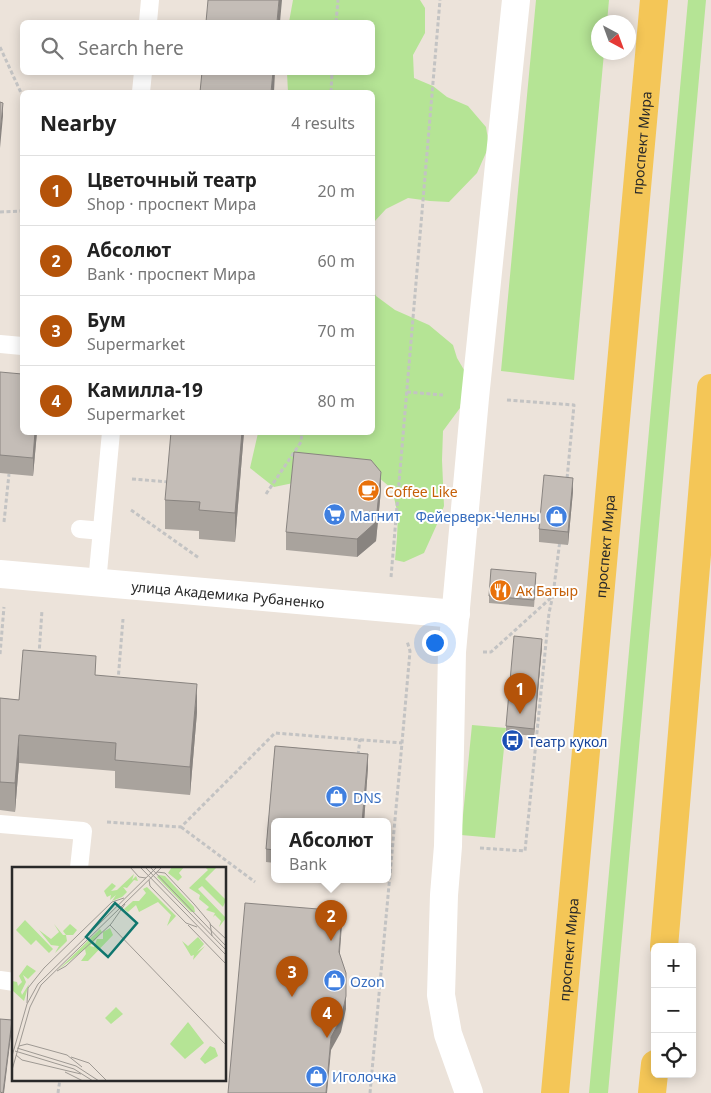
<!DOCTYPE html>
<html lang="en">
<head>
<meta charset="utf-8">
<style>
	:root { --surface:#fff; --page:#f2f2f2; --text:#222; --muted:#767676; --line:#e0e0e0; --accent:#b45309 }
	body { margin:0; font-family:"Noto Sans",sans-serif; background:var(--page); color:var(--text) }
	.controls { position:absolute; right:15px; bottom:15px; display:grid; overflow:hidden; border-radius:8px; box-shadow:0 2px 12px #0003 }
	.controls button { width:45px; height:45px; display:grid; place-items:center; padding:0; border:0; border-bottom:1px solid var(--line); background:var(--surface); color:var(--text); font:25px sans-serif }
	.compass { position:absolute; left:591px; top:15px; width:45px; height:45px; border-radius:50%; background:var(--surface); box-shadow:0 2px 12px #0003; rotate:139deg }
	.you { position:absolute; left:434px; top:642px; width:18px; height:18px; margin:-12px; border:4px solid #fff; border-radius:50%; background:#1a73e8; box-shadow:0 0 0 8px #1a73e833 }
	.badge { display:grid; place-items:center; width:32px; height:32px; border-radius:50%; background:var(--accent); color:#fff; font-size:16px; font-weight:700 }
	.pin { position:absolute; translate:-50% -41px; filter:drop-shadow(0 1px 2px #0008) }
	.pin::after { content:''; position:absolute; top:26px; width:18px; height:15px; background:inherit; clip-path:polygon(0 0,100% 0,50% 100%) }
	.popup { position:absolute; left:271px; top:818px; width:120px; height:65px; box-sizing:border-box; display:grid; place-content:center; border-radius:8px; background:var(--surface); filter:drop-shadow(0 1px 4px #0005); font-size:16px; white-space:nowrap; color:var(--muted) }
	.popup b { font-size:19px; color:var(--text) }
	.popup::after { content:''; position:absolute; left:50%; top:100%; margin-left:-10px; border:10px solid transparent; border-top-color:var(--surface) }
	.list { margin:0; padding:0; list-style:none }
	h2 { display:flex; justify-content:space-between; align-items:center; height:65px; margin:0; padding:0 20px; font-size:21px }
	h2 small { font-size:16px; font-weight:400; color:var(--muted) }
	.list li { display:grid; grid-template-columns:32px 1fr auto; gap:15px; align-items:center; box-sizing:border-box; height:70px; padding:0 20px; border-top:1px solid var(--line) }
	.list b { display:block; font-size:19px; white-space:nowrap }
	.list p { margin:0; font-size:16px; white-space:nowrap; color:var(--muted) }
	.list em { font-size:16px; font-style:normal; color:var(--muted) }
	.icon { flex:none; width:28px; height:28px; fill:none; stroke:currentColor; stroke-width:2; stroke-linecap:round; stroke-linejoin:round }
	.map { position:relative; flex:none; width:711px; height:1093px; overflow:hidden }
	.search { position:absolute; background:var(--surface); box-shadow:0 2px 12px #0003; left:20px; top:20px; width:355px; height:55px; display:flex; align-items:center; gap:12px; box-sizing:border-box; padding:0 18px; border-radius:8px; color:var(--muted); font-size:19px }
	.panel { position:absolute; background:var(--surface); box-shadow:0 2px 12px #0003; left:20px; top:90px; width:355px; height:345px; border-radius:8px }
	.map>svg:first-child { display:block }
	.green { fill:#b5e495 }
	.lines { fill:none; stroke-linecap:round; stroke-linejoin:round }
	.path { stroke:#c3c3c3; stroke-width:3; stroke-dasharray:4 2.5; stroke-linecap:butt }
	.service { stroke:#fff; stroke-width:18 }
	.minor { stroke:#fff; stroke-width:28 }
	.primary { stroke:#f4c657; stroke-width:28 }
	.wall { fill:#a9a39d }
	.shaded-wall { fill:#898480 }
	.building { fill:#c4bdb7; stroke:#898480 }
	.labels { text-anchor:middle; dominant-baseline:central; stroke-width:4; stroke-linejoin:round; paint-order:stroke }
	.street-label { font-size:14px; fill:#292929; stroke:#fff }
	.food-label { font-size:14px; fill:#c56008; stroke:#fff; text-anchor:start }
	.shop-label { font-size:14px; fill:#366cbe; stroke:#fff; text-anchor:start }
	.transit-label { font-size:14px; fill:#164399; stroke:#fff; text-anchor:start }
	.inset-road { fill:none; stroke:#9e9993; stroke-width:1 }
	.view { fill:#0f766e; fill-opacity:0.15; stroke:#0f766e; stroke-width:2.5 }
	.inset-edge { fill:none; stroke:#292929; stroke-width:2.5 }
</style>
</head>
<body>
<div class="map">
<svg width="711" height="1093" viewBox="0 0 711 1093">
	<rect width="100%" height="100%" fill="#ece3da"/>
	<path class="green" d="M293,0H420L425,8V33L413,55L414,78L433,86L447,97L468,106L486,127L489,146L477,173L449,202L430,201L408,198L386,209L374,222L373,228L372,92H288L287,73L372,72V22H289Z
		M536,0H609L607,22H598V52L604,53L574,380L501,371Z
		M688,0H706L608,1093H589Z
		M373,290L376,296L395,310L429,325L453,345L457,358L467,375L460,408L443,431L442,460L444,506L438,522L424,553L404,562L395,560L397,537L398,515L392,489L369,469L298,482L274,487L250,468L258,433L372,432Z
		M472,725L506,728L495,838L461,835Z"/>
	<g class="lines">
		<path class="path" d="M336,22L338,0
			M0,47L22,95
			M331,92L332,72
			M0,212L22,211
			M407,392L443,395
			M507,400L574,405L567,479
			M132,479L169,482
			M266,494L301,442L302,432
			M131,510L199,558
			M4,522L9,474
			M391,577L440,0
			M483,652H491L553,596
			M0,654L4,607
			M39,655L42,610
			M118,681L123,619
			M358,755L360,739
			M107,822L181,827L275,733L402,743
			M181,827L255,882
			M480,848L525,851L549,613L553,595L560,540
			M58,1093L60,1079
			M370,1093L402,743L410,651L407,641"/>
		<path class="service" d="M148,22L150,0
			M141,92L143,72
			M0,344L22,346
			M80,529L102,531
			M97,583L111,432
			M0,824L83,831L79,868
			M0,980L14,982"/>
		<g class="minor">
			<path id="s1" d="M0,574L456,614"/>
			<path d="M469,1093L448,1034L441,995L444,895L448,846L452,652L475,398L516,0"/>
		</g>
		<g class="primary">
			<path d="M664,947L711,388"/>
			<path id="s2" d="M555,1093L654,0"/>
			<path d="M652,1093L655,1064"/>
		</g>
	</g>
	<path class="wall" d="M0,372L37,432L33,476L0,473Z
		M244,432L235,542L199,539V531L165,529V500Z
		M381,490L376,541L357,557L286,550V532Z
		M573,491L568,545L539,542V529Z
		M536,580L534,607L489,603V596Z
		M542,646L534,736L506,733V726Z
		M96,675L197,712L190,795L115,788V771L19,763L15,812L0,810V698L19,700Z
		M275,746L368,754V767L364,822H275V863L266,862V849Z"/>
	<path class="shaded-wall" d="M279,0H282L280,22H277Z
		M273,72H275L274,92H271Z
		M3,103V116L0,148V134Z
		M35,432H37L33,476V458Z
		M242,432H244L235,542V513Z
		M381,472V490L376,541L357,557V539Z
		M573,478V491L568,545V532Z
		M542,639V646L534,736V729Z
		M197,684V712L190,795V767Z
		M19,735V763L15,812V783Z
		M368,754V767L364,822H362Z
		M342,911V924L339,965V952Z
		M346,996V1009L341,1032L331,1050L327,1093H326L331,1037Z
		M12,1020V1027L4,1093H3Z"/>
	<path class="building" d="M208,0H279L277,22H206Z
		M202,72H273L271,92H200Z
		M0,102L3,103L0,134Z
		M0,372L22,374V432H35L33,458L0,455Z
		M171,432H242L235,513L199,510L200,502L165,500Z
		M294,452L371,460L381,472L376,522L357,539L286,532Z
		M544,475L573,478L568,532L539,529Z
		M491,569L536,573L534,600L489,596Z
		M514,636L542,639L534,729L506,726Z
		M23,650L96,656L95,675L197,684L190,767L115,760L116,743L19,735L15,783L0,782V698L19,700Z
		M275,746L368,754L362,822H275V850L266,849Z
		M245,903L342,911L339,952L346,973V996L341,1019L331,1037L326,1093H228Z
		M0,1019L12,1020L3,1093L0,1092Z"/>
	<defs>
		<symbol id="cafe-disc" viewBox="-11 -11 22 22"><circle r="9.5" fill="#e8710a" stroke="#fff"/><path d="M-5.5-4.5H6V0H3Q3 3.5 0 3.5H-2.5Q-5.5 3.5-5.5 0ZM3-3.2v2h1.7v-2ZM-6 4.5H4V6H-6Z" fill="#fff"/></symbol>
		<symbol id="supermarket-disc" viewBox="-11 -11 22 22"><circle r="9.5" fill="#3f7fe0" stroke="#fff"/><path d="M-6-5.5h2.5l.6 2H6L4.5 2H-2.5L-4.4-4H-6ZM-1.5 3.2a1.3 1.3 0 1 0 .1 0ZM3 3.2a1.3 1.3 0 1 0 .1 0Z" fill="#fff"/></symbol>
		<symbol id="shop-disc" viewBox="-11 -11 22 22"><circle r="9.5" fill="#3f7fe0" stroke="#fff"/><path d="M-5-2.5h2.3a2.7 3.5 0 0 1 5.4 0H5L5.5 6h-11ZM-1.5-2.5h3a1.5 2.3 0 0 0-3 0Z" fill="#fff"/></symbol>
		<symbol id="restaurant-disc" viewBox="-11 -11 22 22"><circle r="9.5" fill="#e8710a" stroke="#fff"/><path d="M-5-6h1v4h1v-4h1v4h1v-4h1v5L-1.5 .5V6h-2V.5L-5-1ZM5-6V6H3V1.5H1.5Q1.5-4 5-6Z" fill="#fff"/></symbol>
		<symbol id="bus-disc" viewBox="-11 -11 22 22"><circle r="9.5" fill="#1a4fb4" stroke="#fff"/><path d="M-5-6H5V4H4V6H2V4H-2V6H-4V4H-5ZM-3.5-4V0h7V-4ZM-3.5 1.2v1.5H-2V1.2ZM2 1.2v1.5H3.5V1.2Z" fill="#fff"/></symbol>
	</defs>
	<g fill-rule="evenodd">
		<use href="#cafe-disc" x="356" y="478" width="25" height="25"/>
		<use href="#supermarket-disc" x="322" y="502" width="25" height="25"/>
		<use href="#shop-disc" x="544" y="504" width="25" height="25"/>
		<use href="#restaurant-disc" x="488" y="578" width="25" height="25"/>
		<use href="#bus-disc" x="500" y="728" width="25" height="25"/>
		<use href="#shop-disc" x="324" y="784" width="25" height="25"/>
		<use href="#shop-disc" x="322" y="968" width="25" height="25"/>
		<use href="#shop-disc" x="304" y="1064" width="25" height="25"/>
	</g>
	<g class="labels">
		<g class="street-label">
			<text stroke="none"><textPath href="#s2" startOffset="954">проспект Мира</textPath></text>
			<text stroke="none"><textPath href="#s2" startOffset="549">проспект Мира</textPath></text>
			<text stroke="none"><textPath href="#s1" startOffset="229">улица Академика Рубаненко</textPath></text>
			<text stroke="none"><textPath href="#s2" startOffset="144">проспект Мира</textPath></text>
		</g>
		<g class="food-label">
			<text x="385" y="491">Coffee Like</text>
			<text x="516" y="590">Ак Батыр</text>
		</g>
		<g class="shop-label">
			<text x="350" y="515">Магнит</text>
			<text x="540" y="516" text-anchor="end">Фейерверк-Челны</text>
			<text x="353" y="797">DNS</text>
			<text x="350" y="981">Ozon</text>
			<text x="332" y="1076">Иголочка</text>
		</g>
		<g class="transit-label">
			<text x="528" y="741">Театр кукол</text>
		</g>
	</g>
	<g transform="translate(12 867)">
		<rect width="214" height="214" fill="#ece3da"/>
		<path d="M160,0H172L167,6L170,10L166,14L156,6ZM193,0H205L193,12L214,33L211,40L190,19L186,22L214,51L207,60L209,54L203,48L201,50L203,46L194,43L197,40L187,32L188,28L177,21L196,3ZM122,7L120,13L124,9L126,14L122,13L115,21L111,20L115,25L110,30L100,34L104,28L98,33L99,28L95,30L92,24L100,16L104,19L99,24L105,23ZM147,8L153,9L182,40L183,45H179L145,10ZM135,20L164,49L155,59L159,48L146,35L127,45L124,38L116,45L112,42L121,34H127L134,26L131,22ZM13,53L41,82L37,86L24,73L19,78L4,63ZM42,57L51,68H54L51,64L58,57L65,63L61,68H54L55,74L43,86L47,79L39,78L27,63L39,72L47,65ZM98,61L101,68L76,94H69L74,87L73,82L46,103L88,62L90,65L78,79L82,80L85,72H91V65ZM186,70L192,77L185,85L193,79L181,93L182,88L179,89L170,74L176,79ZM15,98L24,104L16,112L11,108L14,115L9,125L10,128L17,117L12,134L0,123V114L5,115L6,119L10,115L7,109ZM104,140L111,147L99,157L93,151ZM176,155L192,176L173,192L158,177ZM198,179L203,181L206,189L193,197L188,192Z" fill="#b5e495"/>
		<path class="inset-road" d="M118,0L127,10L134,11M128,0L214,88M133,0L214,83M138,0L214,79M145,5L153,6L182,37L198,56L200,69M137,13L138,19L174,56L185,60M198,57L214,72M98,58L214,178M176,58L214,97M45,104L54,99L99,57L113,37M15,136L16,121L32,101L100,35L112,31M7,179L15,177L55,188L70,200M5,181L64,199L87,214M3,184L62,202L81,214M4,188L10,193L69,207M0,189L15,137L26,117L145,0M59,190L77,196L95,214M0,203L18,140L29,118L150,0M53,205L71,214"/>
		<path class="view" d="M103,36L125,56L96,90L74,70Z"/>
		<rect width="214" height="214" class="inset-edge"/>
	</g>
</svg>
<div class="controls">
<button>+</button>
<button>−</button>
<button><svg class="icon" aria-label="locate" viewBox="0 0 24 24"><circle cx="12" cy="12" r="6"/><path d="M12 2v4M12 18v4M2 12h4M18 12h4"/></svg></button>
</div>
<svg class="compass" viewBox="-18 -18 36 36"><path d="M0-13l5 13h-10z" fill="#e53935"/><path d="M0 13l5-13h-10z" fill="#767676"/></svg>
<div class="you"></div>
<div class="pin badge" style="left:520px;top:714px">1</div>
<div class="pin badge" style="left:331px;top:941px">2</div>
<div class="popup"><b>Абсолют</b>Bank</div>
<div class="pin badge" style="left:292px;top:997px">3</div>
<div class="pin badge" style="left:327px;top:1038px">4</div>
<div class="search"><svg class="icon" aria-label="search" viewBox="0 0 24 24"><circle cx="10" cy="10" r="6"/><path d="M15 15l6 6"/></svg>Search here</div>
<section class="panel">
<h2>Nearby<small>4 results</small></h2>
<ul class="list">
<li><span class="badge">1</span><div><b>Цветочный театр</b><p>Shop · проспект Мира</p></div><em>20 m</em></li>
<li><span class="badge">2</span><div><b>Абсолют</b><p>Bank · проспект Мира</p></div><em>60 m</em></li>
<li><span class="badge">3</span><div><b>Бум</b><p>Supermarket</p></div><em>70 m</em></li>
<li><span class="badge">4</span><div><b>Камилла-19</b><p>Supermarket</p></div><em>80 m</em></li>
</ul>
</section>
</div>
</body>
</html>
